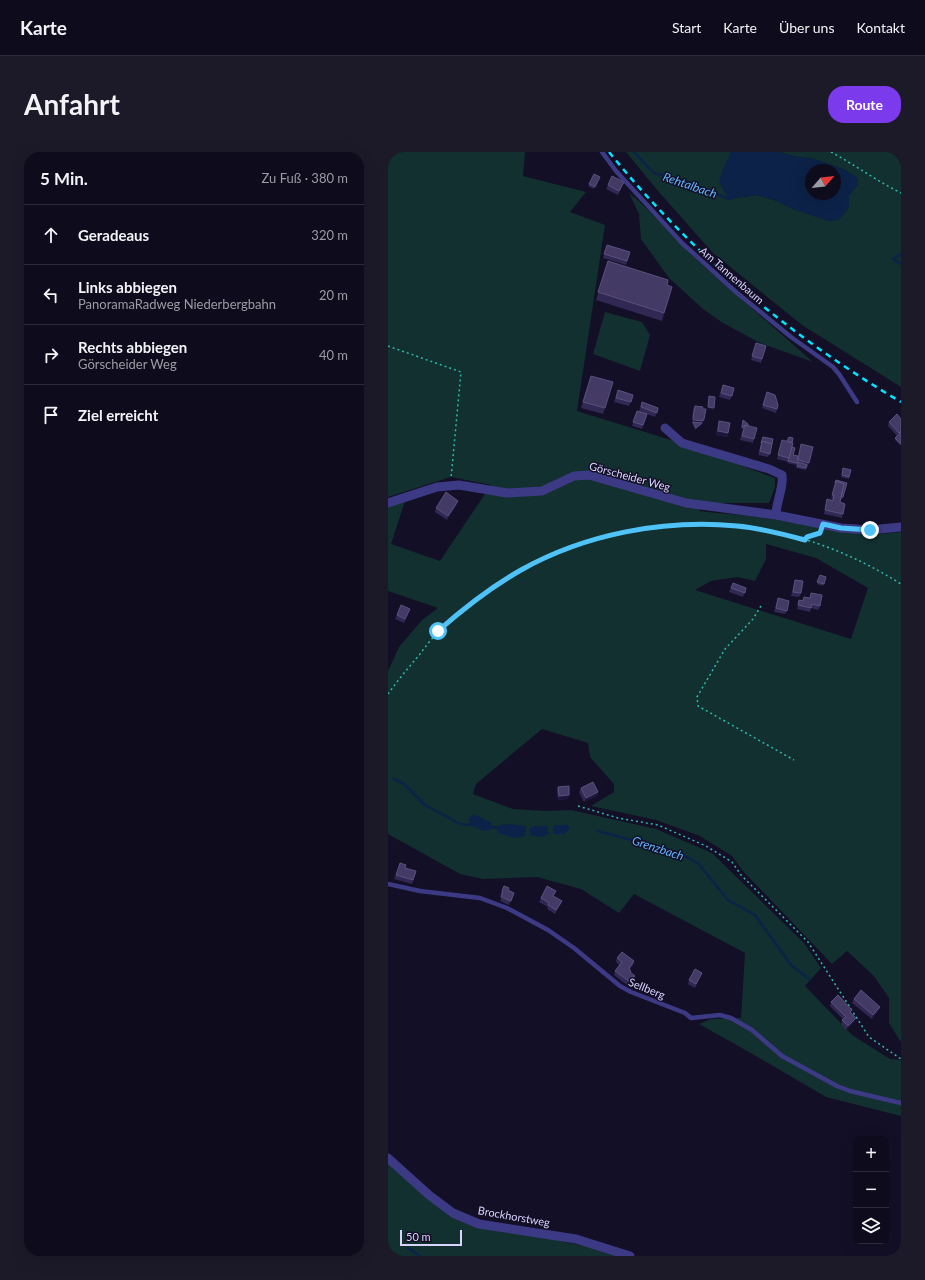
<!DOCTYPE html>
<html lang="de">
<head>
<meta charset="utf-8">
<style>
	:root { --surface:#0e0b1c; --page:#1c1929; --text:#f1f3f6; --muted:#9b9ba3; --line:#2e2b3b; --accent:#7c3aed }
	body { margin:0; font-family:Lato,sans-serif; background:var(--page); color:var(--text) }
	.controls { position:absolute; right:12px; bottom:12px; display:grid; overflow:hidden; border-radius:8px; box-shadow:0 4px 16px #0002 }
	.controls button { width:36px; height:36px; display:grid; place-items:center; padding:0; border:0; border-bottom:1px solid var(--line); background:var(--surface); color:var(--text); font:20px sans-serif }
	.compass { position:absolute; left:417px; top:12px; width:36px; height:36px; border-radius:50%; background:var(--surface); box-shadow:0 4px 16px #0002; rotate:62deg }
	.scale { position:absolute; left:12px; bottom:10px; width:62px; box-sizing:border-box; padding-left:4px; border:2px solid #d9d4ff; border-top:0; font-size:11px; line-height:14px; white-space:nowrap; color:#d9d4ff; -webkit-text-stroke:3px #130f26; paint-order:stroke }
	.stop { position:absolute; width:12px; height:12px; margin:-9px; border:3px solid #4fc3f7; border-radius:50%; background:#fff }
	.stop.end { background:#4fc3f7; border-color:#fff; box-shadow:0 1px 4px #0008 }
	.list { margin:0; padding:0; list-style:none }
	h2 { display:flex; justify-content:space-between; align-items:center; height:52px; margin:0; padding:0 16px; font-size:17px }
	h2 small { font-size:13px; font-weight:400; color:var(--muted) }
	.list li { display:grid; grid-template-columns:26px 1fr auto; gap:12px; align-items:center; box-sizing:border-box; height:60px; padding:0 16px; border-top:1px solid var(--line) }
	.list b { display:block; font-size:15px; white-space:nowrap }
	.list p { margin:0; font-size:13px; white-space:nowrap; color:var(--muted) }
	.list em { font-size:13px; font-style:normal; color:var(--muted) }
	.icon { flex:none; width:22px; height:22px; fill:none; stroke:currentColor; stroke-width:2; stroke-linecap:round; stroke-linejoin:round }
	.map { position:relative; flex:none; width:513px; height:1104px; overflow:hidden; border-radius:16px }
	header { display:flex; align-items:center; gap:24px; box-sizing:border-box; height:56px; padding:0 20px; background:var(--surface); border-bottom:1px solid var(--line) }
	header strong { font-size:19px }
	nav { display:flex; gap:22px; margin-inline-start:auto; font-size:14px }
	.intro { display:flex; align-items:center; justify-content:space-between; box-sizing:border-box; height:96px; padding:0 24px }
	h1 { margin:0; font-size:28px }
	.button { padding:10px 18px; border-radius:16px; background:var(--accent); color:#fff; font-size:14px; font-weight:700 }
	main { display:flex; gap:24px; padding:0 24px }
	aside { flex:1; background:var(--surface); border-radius:16px; box-shadow:0 4px 16px #0002 }
	.map>svg:first-child { display:block }
	.green { fill:#12302f; fill-rule:evenodd }
	.water { fill:#0c2248; fill-rule:evenodd }
	.lines { fill:none; stroke-linecap:round; stroke-linejoin:round }
	.stream { stroke:#0c2248; stroke-width:2.5 }
	.path { stroke:#2fb8b0; stroke-width:1.5; stroke-dasharray:2 3; stroke-linecap:butt }
	.service { stroke:#3d3a85; stroke-width:4.5 }
	.minor { stroke:#3d3a85; stroke-width:9 }
	.rail { stroke:#00e5ff; stroke-width:2.5; stroke-dasharray:6 5; stroke-linecap:butt }
	.wall { fill:#312854 }
	.shaded-wall { fill:#1d163a }
	.building { fill:#433a66; stroke:#5a527e }
	.route { stroke:#4fc3f7; stroke-width:5 }
	.labels { text-anchor:middle; dominant-baseline:central; stroke-width:3; stroke-linejoin:round; paint-order:stroke }
	.street-label { font-size:11px; fill:#d9d4ff; stroke:#130f26 }
	.water-label { font-size:12px; font-style:italic; fill:#62b6ff; stroke:#130f26 }
</style>
</head>
<body>
<header>
<strong>Karte</strong>
<nav><a>Start</a><a>Karte</a><a>Über uns</a><a>Kontakt</a></nav>
</header>
<div class="intro"><h1>Anfahrt</h1><a class="button">Route</a></div>
<main>
<aside>
<h2>5 Min.<small>Zu Fuß · 380 m</small></h2>
<ul class="list">
<li><svg class="icon" aria-label="ahead" viewBox="0 0 24 24"><path d="M12 20V5M6 11l6-6 6 6"/></svg><div><b>Geradeaus</b></div><em>320 m</em></li>
<li><svg class="icon" aria-label="left" viewBox="0 0 24 24"><path d="M17 20v-9H6M10 6l-5 5 5 5"/></svg><div><b>Links abbiegen</b><p>PanoramaRadweg Niederbergbahn</p></div><em>20 m</em></li>
<li><svg class="icon" aria-label="right" viewBox="0 0 24 24"><path d="M7 20v-9h11M14 6l5 5-5 5"/></svg><div><b>Rechts abbiegen</b><p>Görscheider Weg</p></div><em>40 m</em></li>
<li><svg class="icon" aria-label="arrive" viewBox="0 0 24 24"><path d="M6 21V4h12l-3 4 3 4H6"/></svg><div><b>Ziel erreicht</b></div></li>
</ul>
</aside>
<div class="map">
<svg width="513" height="1104" viewBox="0 0 513 1104">
	<rect width="100%" height="100%" fill="#130f26"/>
	<path class="green" d="M0,0H137L135,24L198,40L182,60L217,73L189,259L296,292L387,326V335L381,351H316L311,359C339,362 368,364 395,369C435,376 473,386 513,380V890L501,871V846L486,824L459,799L444,812L355,719L344,704L312,684L268,668L203,654L226,640V632L202,605L200,591L154,577L88,632L85,642L125,657L158,659L183,658L268,677L324,701L416,791L433,816L417,834L464,883L502,907L513,908V964L438,945L368,904L311,872L323,867L353,866L357,801L246,742L231,761L193,737L149,725L95,727L72,722L0,682V519L11,495L34,468L50,456L0,439V354L17,349L3,392L52,409L103,333L63,325L0,345ZM378,392L428,406L480,436L463,487L307,438L323,429L349,425L367,429L378,407Z
		M238,0H343L341,6V47L369,43L389,49L405,57L441,69L450,68L461,56V43L470,33L457,18L426,7L404,4L391,0H513V235L414,173L325,101L270,39Z
		M241,41L252,50L310,109L425,210L372,191L335,171L315,157L281,126L253,87L251,62Z
		M217,160L254,170L262,183L252,219L205,202Z
		M0,1011L50,1055L82,1073L134,1081L196,1094L227,1104H0Z"/>
	<path class="water" d="M343,0H391L404,4L426,7L457,18L470,26V33L461,43V56L450,68L441,69L405,57L389,49L369,43L341,47L331,30L335,17ZM423,18H447V42H423Z
		M86,662L103,670L104,675L102,678L95,679L83,673L80,667Z
		M123,672L138,674L137,684L126,686L110,681V676L112,673Z
		M167,673H180L182,676L176,682H165V677Z
		M147,674H159L161,682L155,685L143,684L141,676Z"/>
	<g class="lines">
		<path class="stream" d="M246,0L266,21L300,30L341,47L344,46
			M513,102L505,107L513,112
			M6,627L15,631L37,653L72,672L85,673
			M102,675L113,676
			M210,679L291,701L310,711L340,748L367,763L403,813L421,827
			M20,1096L32,1104"/>
		<path class="path" d="M443,0C467,13 489,29 513,41
			M0,194L73,220L63,326
			M417,388L419,385L431,381
			M373,454L365,467L337,497L309,545L310,554L406,608
			M0,542C10,528 21,515 32,502C38,494 44,486 51,479C128,402 242,363 349,374C407,379 464,401 513,432
			M190,654L230,666L270,673L318,694L344,710L353,723L420,790L481,885L513,907"/>
		<path class="service" d="M214,0L228,19L294,91L348,140L403,185L445,215L451,222L469,250
			M0,732L32,739L92,746L119,756L160,778L186,796L232,834L243,840L297,861L303,866L332,863L343,866L364,878L394,904L449,934L462,939L513,951"/>
		<path class="minor" d="M277,276L294,291L381,317L394,323C396,336 388,349 388,363
			M0,351L49,335L71,333L119,341L154,339L186,324L201,323L298,351L388,363L453,376L482,378L513,375
			M0,1006L41,1043L65,1061L91,1072L188,1087L242,1104"/>
		<path class="rail" d="M221,0C304,102 400,183 513,250"/>
	</g>
	<path class="wall" d="M211,27L206,37L200,34L201,32Z
		M236,30L230,43L218,37L220,33Z
		M219,93L242,100L238,113L215,106Z
		M220,109L279,133L276,161L274,169L208,148Z
		M368,191L378,194L373,211L363,208Z
		M203,224L217,256L215,262L193,256Z
		M335,233L344,244L342,248L331,245Z
		M230,238L245,243L241,254L226,250Z
		M379,240L390,253L388,261L374,256Z
		M254,250L270,256L267,265L251,259Z
		M307,254L314,257L315,271L307,278L304,270L305,258Z
		M249,259L259,262L254,277L244,274Z
		M513,267V294L507,288V286L509,284L500,274L501,270Z
		M355,268L360,274L366,287L365,291L352,288L355,277H353Z
		M331,269L340,281L339,285L328,283L330,273Z
		M375,285L382,302L380,305L370,303Z
		M394,288L404,295L405,303L410,304L413,292L421,311L418,318L408,316L409,312H408V313L399,311L400,310L389,307Z
		M455,318H463L461,327L453,325Z
		M448,328L455,345L454,347H452V350L455,362L454,366L436,362L439,347L444,348L445,347H443Z
		M69,352L59,368L47,360L48,356Z
		M432,423L438,425L435,434L429,432Z
		M407,428L413,441L411,445L403,444Z
		M345,431L358,436L355,445L341,440Z
		M423,441L432,454L430,458L423,456L422,460L409,457L411,448L414,449L416,445L422,446Z
		M390,446L399,459L397,462L386,460Z
		M22,457L16,471L7,467L9,463Z
		M170,635L180,647L170,648L169,639Z
		M193,636L210,640L209,644L196,650L191,640Z
		M12,711L17,716L28,719L24,732L6,727Z
		M116,734L120,738L126,741L121,753L112,749L114,744L112,743Z
		M166,744L174,749L172,753L167,762L159,757L160,755L151,750L153,746Z
		M229,806L246,809L245,813L241,818L243,819L242,821L245,828L240,834L226,823L227,819L231,813L228,810Z
		M314,821L307,836L300,832L301,828Z
		M466,847L492,855L491,858L484,867L464,851Z
		M443,850L464,858L463,861L466,870L458,878L453,872L455,867L442,854Z"/>
	<path class="shaded-wall" d="M320,255L326,256V258L319,257Z
		M316,267L314,273L307,278L308,276L305,270L306,268Z
		M330,279L340,281L339,285L328,283Z
		M70,349L69,352L59,368L60,364Z
		M210,640L209,644L196,650L198,646Z
		M181,643L180,647L170,648L171,644Z
		M246,809L245,813L239,821L241,817Z
		M247,824L245,828L240,834L242,830Z
		M492,855L491,858L484,867L485,863Z
		M468,866L466,870L458,878L460,874Z"/>
	<path class="building" d="M206,22L212,25L207,35L201,32Z
		M224,24L236,30L231,39L220,33Z
		M219,93L242,100L239,109L216,102Z
		M220,109L280,128L279,133L284,135L276,161L210,140Z
		M368,191L378,194L374,207L364,204Z
		M203,224L225,230L217,256L195,250Z
		M335,233L346,236L344,244L333,241Z
		M230,238L245,243L243,250L228,246Z
		M379,240L387,243L390,253L389,257L375,253Z
		M321,244L327,245L326,256L320,255Z
		M254,250L270,256L269,261L253,255Z
		M307,254L315,255L314,257H318L316,267L315,269L306,268L305,266Z
		M249,259L259,262L255,273L245,270Z
		M509,262L513,267V279L511,281L501,270Z
		M355,268L360,272V274L357,273L356,275H354Z
		M331,269L342,271L340,281L330,279Z
		M305,270L314,271L308,276Z
		M357,273L369,276L366,287L354,284Z
		M513,280V292L507,286Z
		M375,285L385,287L384,292L374,289L373,291Z
		M401,285L405,286L404,291L399,289Z
		M394,288L405,291L401,306L390,303Z
		M374,289L384,292L382,302L372,299Z
		M413,292L425,295L421,311L410,308Z
		M404,295L407,296L405,303L410,304L409,311L400,309Z
		M410,310L419,313L418,316L409,314Z
		M455,316L463,318L461,325L454,323Z
		M448,328L459,331L455,345H453L456,332L448,329L447,331Z
		M448,329L456,332L452,350L457,352L455,362L437,358L439,347L445,349L446,343H444Z
		M58,340L70,349L60,364L48,356Z
		M432,423L438,425L436,432L429,430Z
		M407,428L415,429L413,441L405,440Z
		M345,431L358,436L357,441L343,436Z
		M423,441L434,443L432,454L424,452L423,456L410,453L411,448L415,449L416,445L422,446Z
		M390,446L401,449L399,459L388,456Z
		M13,453L22,457L17,467L9,463Z
		M205,630L210,640L198,646L193,636Z
		M181,634V643L171,644L170,635Z
		M12,711L18,713L17,716L28,719L25,728L8,723Z
		M116,734L121,736L120,738L126,741L123,749L113,745L115,740L114,739Z
		M159,734L168,739L165,744L174,749L168,758L160,753L161,751L153,746Z
		M234,800L246,809L241,817L243,819L242,820L247,824L242,830L227,819L234,810L229,806Z
		M307,817L314,821L308,832L301,828Z
		M473,838L492,855L485,863L466,847Z
		M450,843L464,858L462,860L468,866L460,874L454,868L458,865L443,850Z"/>
	<g class="lines">
		<path class="route" d="M50,479C76,456 103,435 133,418C197,382 276,367 349,374C372,376 395,382 417,388L419,385L432,381L435,372L453,376L482,378"/>
	</g>
	<g class="labels">
		<g class="street-label">
			<text transform="translate(344 123) rotate(41)">Am Tannenbaum</text>
			<text transform="translate(242 324) rotate(15)">Görscheider Weg</text>
			<text transform="translate(259 836) rotate(22)">Sellberg</text>
			<text transform="translate(126 1064) rotate(10)">Brockhorstweg</text>
		</g>
		<g class="water-label">
			<text transform="translate(302 33) rotate(19)">Rehtalbach</text>
			<text transform="translate(270 696) rotate(18)">Grenzbach</text>
		</g>
	</g>
</svg>
<div class="controls">
<button>+</button>
<button>−</button>
<button><svg class="icon" aria-label="layers" viewBox="0 0 24 24"><path d="M12 4l9 5-9 5-9-5zM3 14l9 5 9-5"/></svg></button>
</div>
<svg class="compass" viewBox="-18 -18 36 36"><path d="M0-13l5 13h-10z" fill="#e53935"/><path d="M0 13l5-13h-10z" fill="#9b9ba3"/></svg>
<div class="scale">50 m</div>
<div class="stop" style="left:50px;top:479px"></div>
<div class="stop end" style="left:482px;top:378px"></div>
</div>
</main>
</body>
</html>
